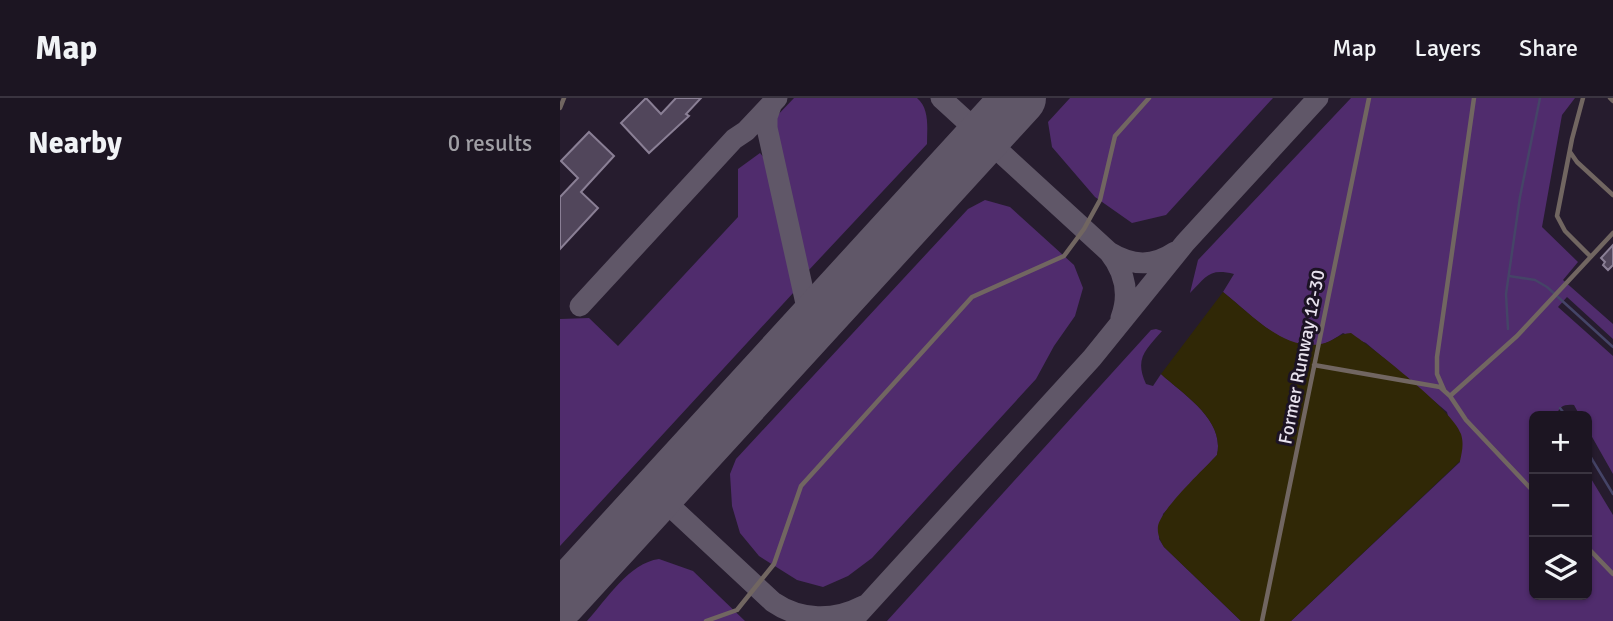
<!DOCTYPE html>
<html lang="en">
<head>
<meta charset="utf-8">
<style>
	:root { --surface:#1c1522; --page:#251e2a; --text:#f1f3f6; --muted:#a09fa5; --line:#3a3440 }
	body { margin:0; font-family:Signika,sans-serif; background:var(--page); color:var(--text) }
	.controls { position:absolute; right:21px; bottom:21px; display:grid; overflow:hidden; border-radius:10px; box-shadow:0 2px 5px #0004 }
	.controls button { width:63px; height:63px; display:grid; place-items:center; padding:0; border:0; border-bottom:2px solid var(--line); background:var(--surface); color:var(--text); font:35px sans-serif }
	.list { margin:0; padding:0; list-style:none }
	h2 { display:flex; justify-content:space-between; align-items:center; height:91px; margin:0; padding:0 28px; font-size:30px }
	h2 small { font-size:23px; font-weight:400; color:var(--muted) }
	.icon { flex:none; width:38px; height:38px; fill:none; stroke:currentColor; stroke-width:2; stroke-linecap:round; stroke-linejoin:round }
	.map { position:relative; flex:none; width:1053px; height:523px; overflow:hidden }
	header { display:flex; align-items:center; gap:42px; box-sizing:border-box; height:98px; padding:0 35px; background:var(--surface); border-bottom:2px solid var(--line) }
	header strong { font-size:33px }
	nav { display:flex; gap:38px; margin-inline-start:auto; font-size:24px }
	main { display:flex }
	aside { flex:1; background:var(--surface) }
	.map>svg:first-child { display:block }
	.green { fill:#502c6d }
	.sand { fill:#302806 }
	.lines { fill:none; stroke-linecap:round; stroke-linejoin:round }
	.stream { stroke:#454467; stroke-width:2.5 }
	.taxiway { stroke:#605768; stroke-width:21 }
	.runway { stroke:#605768; stroke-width:54 }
	.building { fill:#51465b; stroke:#8a7f95; stroke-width:2 }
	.service { stroke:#716661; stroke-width:4.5 }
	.labels { text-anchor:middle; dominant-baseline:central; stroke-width:6; stroke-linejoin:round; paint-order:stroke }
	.street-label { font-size:19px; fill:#e7e1ed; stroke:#1c1324 }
</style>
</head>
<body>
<header>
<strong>Map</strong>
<nav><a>Map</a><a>Layers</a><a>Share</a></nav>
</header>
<main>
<aside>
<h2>Nearby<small>0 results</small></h2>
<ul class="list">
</ul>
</aside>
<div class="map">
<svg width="1053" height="523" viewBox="0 0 1053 523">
	<rect width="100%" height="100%" fill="#261c2e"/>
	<path class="green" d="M234,0H357C370,11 367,30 367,46L248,173L214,21Z
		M510,0H713L606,117L572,125L535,99L492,49L488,24Z
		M791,0H1015L1002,17L982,129L1018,164L1003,182L1053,226V241L1007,199L998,209L1053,258V376L1027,330V318H1020L1014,307C1005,306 998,308 997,318H974V497H1027V374L1053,417V523H731L900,364L887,314L806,245L783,235C777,239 770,244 763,246C725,256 690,215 663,194L674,176C649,170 647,178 630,195L638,162Z
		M200,55L205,61L234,194L0,448V221L29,220L58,248L178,119V71Z
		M425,102L450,109L514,167L523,190L515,218L494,248L476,281L312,460L288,478L263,489L237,482L199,458L180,435L172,408L170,376L176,361L408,111Z
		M596,231L602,233C586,252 574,260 586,286L593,288L601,276C624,297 665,322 657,357L603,416L599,441L604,449L681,523H327L591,232Z
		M99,461L133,473L185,523H27C47,501 69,465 99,461Z"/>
	<path class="sand" d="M663,194C691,216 723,253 761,246C773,244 779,235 791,235C815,252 893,312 901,336C904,346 902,354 900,363L731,523H681L604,449C600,442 597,436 598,428C602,410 643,372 657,357C665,322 624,297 601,276Z"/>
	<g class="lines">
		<path class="stream" d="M949,178L975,182L987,189L1053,249
			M948,231L946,196L960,99L980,0
			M1000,310L1006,318
			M1027,353L1053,396"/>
		<path class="taxiway" d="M381,0L549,154C565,174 570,196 561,220
			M212,5L207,19V30L251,228
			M549,154C572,168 593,169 615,154
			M20,208L174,41L186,33L217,0
			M97,396L213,504C241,523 274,523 303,508
			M292,523L532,260L625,145L758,0"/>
		<path class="runway" d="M0,502L459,0"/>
	</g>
	<path class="building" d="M86,0L101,16L116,0H141L126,16L129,18L89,55L61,25Z
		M29,34L54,58L21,94L38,110L0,151V99L18,80L1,63Z
		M1053,147V167L1048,172L1043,167L1045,164L1041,160Z"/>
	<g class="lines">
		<path class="service" d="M1023,0L1012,41L997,118L1005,133L1030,158
			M1050,0L1053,3
			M0,10L4,0
			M1010,54L1017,64L1053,97
			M754,267L880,289L890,298L906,322L974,394
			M884,292L877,276V259L914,0
			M890,298L957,238L1053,135
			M1027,449L1053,476
			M146,523L177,512L214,466L241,388L412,199L504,158L524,131L540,102L555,38L589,0
			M702,523L809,0"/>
	</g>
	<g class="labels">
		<g class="street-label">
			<text transform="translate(742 259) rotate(-79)">Former Runway 12-30</text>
		</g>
	</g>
</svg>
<div class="controls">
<button>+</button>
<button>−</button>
<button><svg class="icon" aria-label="layers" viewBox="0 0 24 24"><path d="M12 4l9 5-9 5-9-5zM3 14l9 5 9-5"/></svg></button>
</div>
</div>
</main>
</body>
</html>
